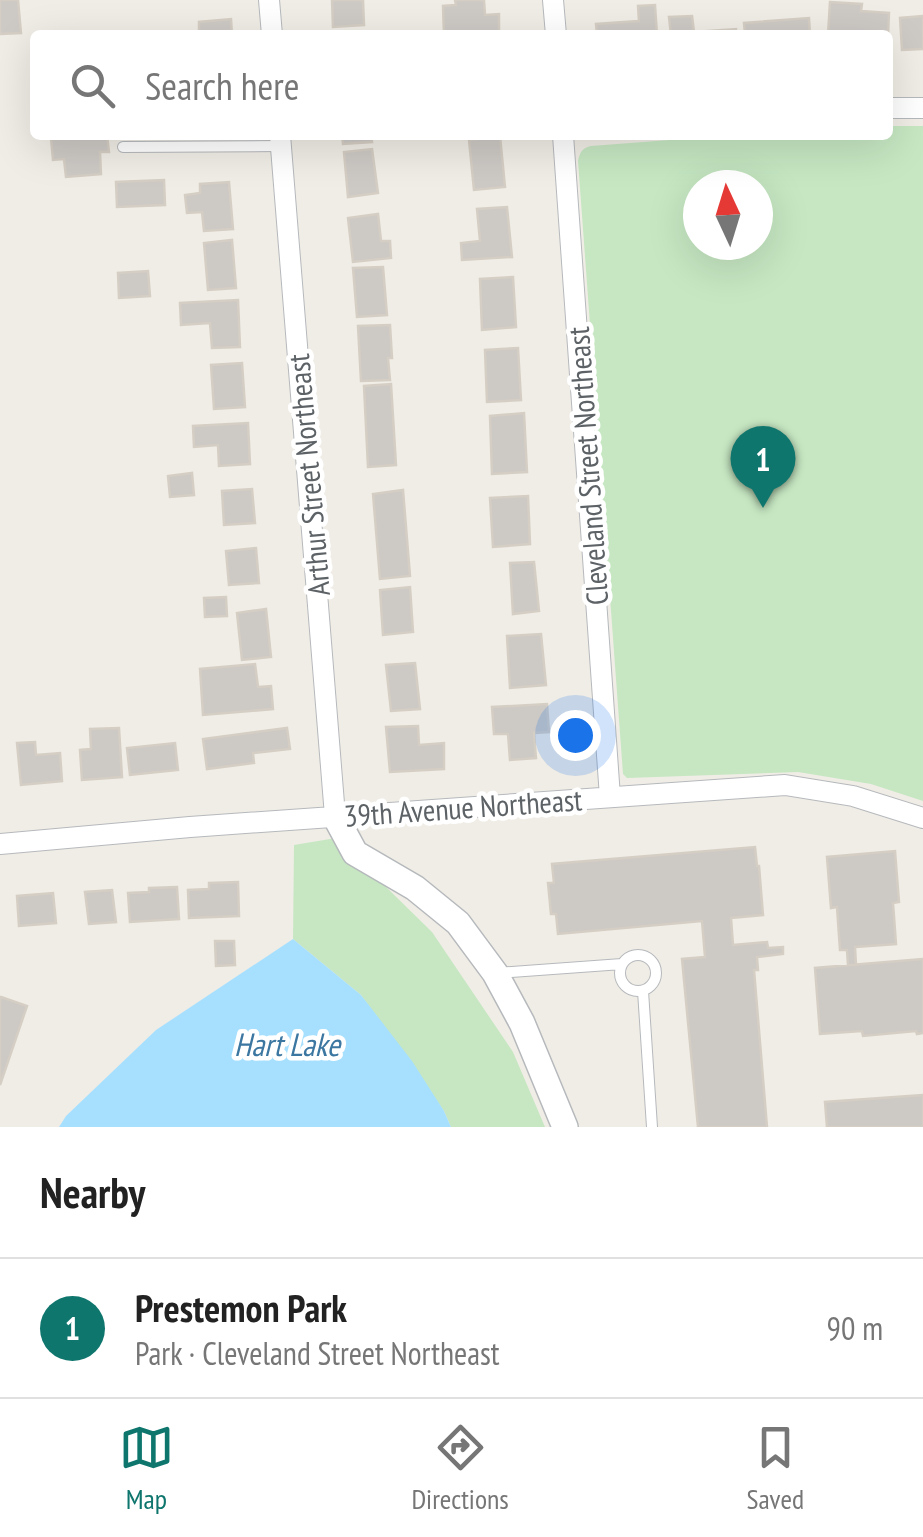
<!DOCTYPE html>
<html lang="en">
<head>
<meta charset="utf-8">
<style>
	:root { --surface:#fff; --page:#f6f6f6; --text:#222; --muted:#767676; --line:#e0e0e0; --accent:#0f766e }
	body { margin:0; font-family:"PT Sans Narrow",sans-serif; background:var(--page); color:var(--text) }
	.compass { position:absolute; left:683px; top:170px; width:90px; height:90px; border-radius:50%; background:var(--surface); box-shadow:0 10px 40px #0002; rotate:356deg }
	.you { position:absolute; left:575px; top:735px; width:35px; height:35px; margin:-25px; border:8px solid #fff; border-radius:50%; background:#1a73e8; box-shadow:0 0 0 15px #1a73e833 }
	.badge { display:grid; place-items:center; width:65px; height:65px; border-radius:50%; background:var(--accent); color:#fff; font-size:32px; font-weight:700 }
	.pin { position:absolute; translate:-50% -82px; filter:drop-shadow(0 2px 5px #0008) }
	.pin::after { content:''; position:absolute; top:52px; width:35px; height:30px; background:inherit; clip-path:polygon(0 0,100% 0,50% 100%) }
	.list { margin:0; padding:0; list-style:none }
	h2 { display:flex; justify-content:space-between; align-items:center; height:130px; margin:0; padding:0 40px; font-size:42px }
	h2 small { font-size:32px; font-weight:400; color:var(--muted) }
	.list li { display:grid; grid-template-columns:65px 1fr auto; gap:30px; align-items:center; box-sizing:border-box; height:140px; padding:0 40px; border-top:2px solid var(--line) }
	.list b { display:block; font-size:38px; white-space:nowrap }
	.list p { margin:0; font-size:32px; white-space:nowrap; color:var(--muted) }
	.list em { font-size:32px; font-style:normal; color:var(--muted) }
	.icon { flex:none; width:55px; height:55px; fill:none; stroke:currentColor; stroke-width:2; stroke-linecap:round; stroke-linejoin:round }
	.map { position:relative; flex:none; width:923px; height:1127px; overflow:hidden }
	.search { position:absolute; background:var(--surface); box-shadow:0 10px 40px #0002; left:30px; right:30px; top:30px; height:110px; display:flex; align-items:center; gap:25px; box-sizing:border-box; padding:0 35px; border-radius:10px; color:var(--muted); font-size:38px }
	.sheet { height:270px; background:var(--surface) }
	nav { display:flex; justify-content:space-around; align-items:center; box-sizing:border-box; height:140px; border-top:2px solid var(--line); background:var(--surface); font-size:28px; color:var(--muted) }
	nav a { display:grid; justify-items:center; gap:5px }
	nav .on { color:var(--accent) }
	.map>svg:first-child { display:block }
	.green { fill:#c6e7c2; fill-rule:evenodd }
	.water { fill:#a7e0ff }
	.building { fill:#cdc9c5; stroke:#d5cec4; stroke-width:2.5 }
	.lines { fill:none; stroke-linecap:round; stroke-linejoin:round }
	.service-casing { stroke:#b6b9bc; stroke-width:12 }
	.minor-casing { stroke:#b6b9bc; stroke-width:22 }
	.tertiary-casing { stroke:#b6b9bc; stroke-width:28 }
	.service { stroke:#fff; stroke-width:10 }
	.minor { stroke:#fff; stroke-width:20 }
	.tertiary { stroke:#fff; stroke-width:25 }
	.labels { text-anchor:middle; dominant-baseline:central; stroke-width:9; stroke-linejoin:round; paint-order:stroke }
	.street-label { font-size:30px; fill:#5d6266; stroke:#fff }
	.water-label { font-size:32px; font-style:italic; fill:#3c77a1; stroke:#fff }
</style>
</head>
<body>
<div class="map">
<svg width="923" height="1127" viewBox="0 0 923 1127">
	<rect width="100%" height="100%" fill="#f0ede6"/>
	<path class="green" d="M888,126H923V801L871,784L798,772L627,778L623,774L578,161C580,152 582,148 591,146L735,135H888ZM758,185V245H698V185Z
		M336,838L432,932L513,1052L545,1127H451L444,1111L361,995L293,939L294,845Z"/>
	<path class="water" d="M293,939L361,995L412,1061L444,1111L451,1127H59L66,1116L156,1030Z"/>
	<path class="building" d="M0,0H18L21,33L0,34Z
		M332,0H363L364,25L333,27Z
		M455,0H484L485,15L499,14V35H444L443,6L456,5Z
		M830,2L862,4L861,11L889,13L888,35H828Z
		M655,5L657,35H597L596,24L639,21L638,6Z
		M692,16L694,32L736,29V35H671L669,17Z
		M923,16V49L902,50L900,18Z
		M809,18L810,35H745L744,23Z
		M231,19L232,35H199V22Z
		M83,135H107L109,152H100L101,174L66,177L64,159L53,160L51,138Z
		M342,135H371L372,142L343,144Z
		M500,136L505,187L474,190L469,140Z
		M372,149L378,193L348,197L344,152Z
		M164,180L165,205L117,207L116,182Z
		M229,182L233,229L204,231L202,212L187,213L185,195L200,193V184Z
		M507,207L512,257L462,260L461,243L480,241L477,209Z
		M378,214L381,241H390L391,258L353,262L348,218Z
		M232,240L236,288L208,290L204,243Z
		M383,267L387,315L357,317L353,268Z
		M148,271L150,296L119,298L118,273Z
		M513,277L516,327L482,330L480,279Z
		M238,300L240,347L212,348L210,323L181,325L180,303Z
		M390,325L392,358H388L390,380L361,381L358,326Z
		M518,348L521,400L487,402L485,350Z
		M242,363L245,407L214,409L211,365Z
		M391,384L396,465L368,467L364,386Z
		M524,413L527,472L492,474L490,416Z
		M248,423L250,464L219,466L218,445L194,447L193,426Z
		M192,473L194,495L170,497L168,476Z
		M252,489L255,523L224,525L222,491Z
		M403,490L410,576L380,579L373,494Z
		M528,496L530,544L493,547L490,498Z
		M256,548L259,583L229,585L226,551Z
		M534,562L539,611L513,614L510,563Z
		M410,587L413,632L383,635L380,590Z
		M226,597L227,616L205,617L204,598Z
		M266,609L271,657L242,660L237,613Z
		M541,634L546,685L510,688L507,636Z
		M415,663L420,709L391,711L386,665Z
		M255,664L258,687L271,686L273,709L203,715L200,669Z
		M547,704L549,732L534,733L536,758L510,760L508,734H494L492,707Z
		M418,726L419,745L444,743V769L390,772L386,727Z
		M119,728L122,777L82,780L80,750L91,749L90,729Z
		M287,728L290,749L253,753L254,763L207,769L203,739Z
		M35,742L36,755L60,753L62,781L21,785L17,743Z
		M175,743L178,770L130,775L127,748Z
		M755,847L757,866H759L763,915L731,918L733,945L767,942L768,948L783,947V954L757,957L758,970H754L767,1127H698L682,959L705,957L702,921L558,934L556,914H551L548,883H554L552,864Z
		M895,851L899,902L893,903L896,944L855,947L856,965H848L847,950H840L837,907L831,908L827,857Z
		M238,882L239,916L189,918L188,890L209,889V883Z
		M177,887L179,919L130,922L128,893L149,892V888Z
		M112,890L116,922L89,924L85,892Z
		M53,893L56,923L19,926L17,896Z
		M215,941H234L235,965L216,966Z
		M923,959V1033L917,1034L916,1031L863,1036L862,1031L820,1034L815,968Z
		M1,997L27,1006L0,1085V998Z
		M923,1095V1127H827L825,1102Z"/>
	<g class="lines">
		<defs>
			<path id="service" d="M123,147L280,146
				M620 973a18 18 0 1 1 36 0a18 18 0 1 1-36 0Z
				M496,973L622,964
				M643,991L652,1127"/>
			<path id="minor" d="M269,0L272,35
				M553,0L556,35
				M888,108H923
				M280,135L335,816
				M563,135L610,797
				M0,844L190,827L785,785L853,796L923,818"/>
			<path id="tertiary" d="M335,816L355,853L415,888L458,923L495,973L522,1023L565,1127"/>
		</defs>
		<use href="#service" class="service-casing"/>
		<use href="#minor" class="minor-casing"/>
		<use href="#tertiary" class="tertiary-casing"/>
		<use href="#service" class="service"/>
		<use href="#minor" class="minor"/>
		<use href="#tertiary" class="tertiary"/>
	</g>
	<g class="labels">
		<g class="street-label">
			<text transform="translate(587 466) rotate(-94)">Cleveland Street Northeast</text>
			<text transform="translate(308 475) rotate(-95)">Arthur Street Northeast</text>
			<text transform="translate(463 807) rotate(-4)">39th Avenue Northeast</text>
		</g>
		<g class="water-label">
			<text x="287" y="1044">Hart Lake</text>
		</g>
	</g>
</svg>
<svg class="compass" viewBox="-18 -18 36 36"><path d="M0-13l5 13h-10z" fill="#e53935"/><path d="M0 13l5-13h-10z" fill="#767676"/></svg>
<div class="you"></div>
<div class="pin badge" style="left:763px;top:508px">1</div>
<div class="search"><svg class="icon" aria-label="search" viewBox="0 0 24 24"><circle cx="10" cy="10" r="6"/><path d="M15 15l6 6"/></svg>Search here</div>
</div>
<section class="sheet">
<h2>Nearby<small></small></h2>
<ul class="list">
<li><span class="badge">1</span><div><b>Prestemon Park</b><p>Park · Cleveland Street Northeast</p></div><em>90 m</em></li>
</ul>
</section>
<nav>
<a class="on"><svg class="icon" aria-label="map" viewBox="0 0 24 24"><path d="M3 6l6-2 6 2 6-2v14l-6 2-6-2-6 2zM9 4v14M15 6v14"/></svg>Map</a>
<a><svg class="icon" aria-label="directions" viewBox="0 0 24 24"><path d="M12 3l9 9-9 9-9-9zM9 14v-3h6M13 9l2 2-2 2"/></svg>Directions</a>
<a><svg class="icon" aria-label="saved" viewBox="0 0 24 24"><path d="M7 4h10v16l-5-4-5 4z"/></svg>Saved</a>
</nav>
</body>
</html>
